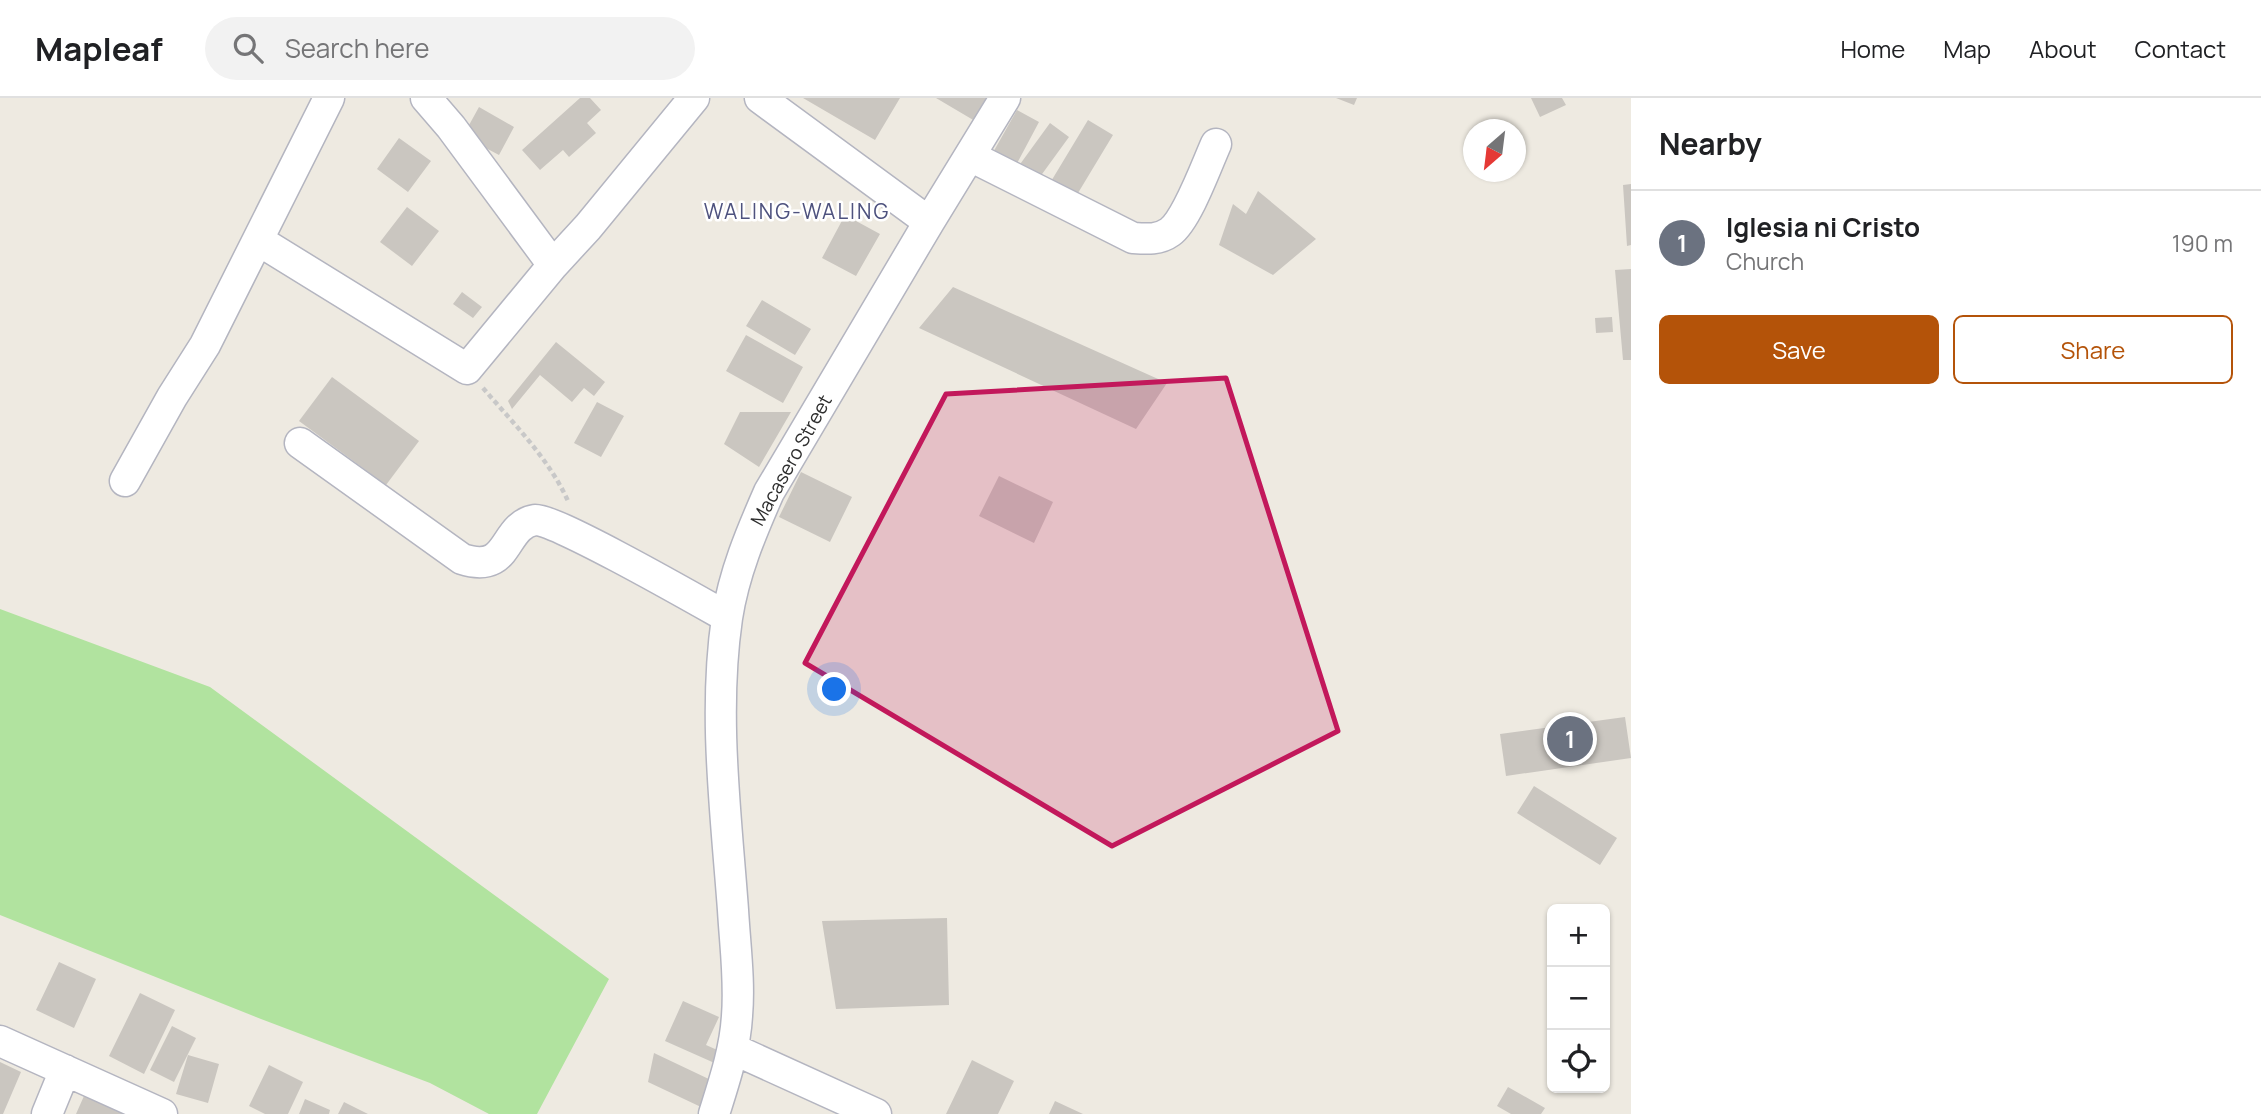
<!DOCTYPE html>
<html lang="en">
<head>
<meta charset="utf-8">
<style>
	:root { --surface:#fff; --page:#f2f2f2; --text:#202124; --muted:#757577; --line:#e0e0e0; --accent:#b45309 }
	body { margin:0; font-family:Manrope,sans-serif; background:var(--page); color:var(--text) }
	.controls { position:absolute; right:21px; bottom:21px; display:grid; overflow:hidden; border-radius:10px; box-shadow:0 2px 5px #0004 }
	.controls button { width:63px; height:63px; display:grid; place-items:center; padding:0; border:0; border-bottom:2px solid var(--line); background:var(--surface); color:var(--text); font:35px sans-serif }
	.compass { position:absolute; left:1463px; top:21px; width:63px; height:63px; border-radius:50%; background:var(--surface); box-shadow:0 2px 5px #0004; rotate:208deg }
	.you { position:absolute; left:835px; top:592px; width:24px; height:24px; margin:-18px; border:5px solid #fff; border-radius:50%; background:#1a73e8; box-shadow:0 0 0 10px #1a73e833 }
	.badge { display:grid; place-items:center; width:46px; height:46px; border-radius:50%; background:var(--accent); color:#fff; font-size:23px; font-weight:700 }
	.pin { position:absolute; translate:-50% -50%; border:4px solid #fff; box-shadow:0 2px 7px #0006 }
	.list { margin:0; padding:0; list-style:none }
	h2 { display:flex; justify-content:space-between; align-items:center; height:91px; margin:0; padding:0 28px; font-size:30px }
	h2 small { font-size:23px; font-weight:400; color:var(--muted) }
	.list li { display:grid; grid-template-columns:46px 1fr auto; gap:21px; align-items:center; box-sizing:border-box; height:105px; padding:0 28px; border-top:2px solid var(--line) }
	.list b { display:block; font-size:26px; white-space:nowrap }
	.list p { margin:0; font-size:23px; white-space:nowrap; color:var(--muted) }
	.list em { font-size:23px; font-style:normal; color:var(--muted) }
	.actions { display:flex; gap:14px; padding:21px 28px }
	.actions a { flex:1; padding:16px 0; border:2px solid var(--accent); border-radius:10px; text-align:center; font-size:24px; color:var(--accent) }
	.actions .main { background:var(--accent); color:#fff }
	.icon { flex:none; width:38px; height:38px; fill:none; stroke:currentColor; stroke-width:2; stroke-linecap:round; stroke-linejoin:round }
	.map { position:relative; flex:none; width:1631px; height:1016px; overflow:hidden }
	header { display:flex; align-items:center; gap:42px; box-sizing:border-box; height:98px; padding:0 35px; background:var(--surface); border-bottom:2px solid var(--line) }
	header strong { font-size:33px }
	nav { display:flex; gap:38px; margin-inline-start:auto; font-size:24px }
	.search { width:490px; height:63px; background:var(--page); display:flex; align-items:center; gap:18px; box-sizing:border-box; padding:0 24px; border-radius:38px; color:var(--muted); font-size:26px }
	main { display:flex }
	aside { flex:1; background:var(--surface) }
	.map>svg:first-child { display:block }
	.green { fill:#b1e39f }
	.building { fill:#cac6c0 }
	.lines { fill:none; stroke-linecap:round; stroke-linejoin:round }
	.minor-casing { stroke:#b4b5c0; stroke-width:33 }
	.path { stroke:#c8c8c8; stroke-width:4.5; stroke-dasharray:5 3.5; stroke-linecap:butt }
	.minor { stroke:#fff; stroke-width:30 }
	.marked { fill:#c2185b; fill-opacity:0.2; stroke:#c2185b; stroke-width:5; stroke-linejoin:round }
	.labels { text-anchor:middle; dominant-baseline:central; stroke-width:5; stroke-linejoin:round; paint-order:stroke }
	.street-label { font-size:19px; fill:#2d2d2d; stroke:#fff }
	.neighbourhood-label { font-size:21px; letter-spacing:2px; fill:#4e527e; stroke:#fff }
</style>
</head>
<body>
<header>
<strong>Mapleaf</strong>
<div class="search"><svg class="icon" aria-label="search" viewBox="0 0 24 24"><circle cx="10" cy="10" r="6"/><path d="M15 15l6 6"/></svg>Search here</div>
<nav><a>Home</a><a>Map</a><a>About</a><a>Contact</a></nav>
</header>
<main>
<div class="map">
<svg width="1631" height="1016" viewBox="0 0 1631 1016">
	<rect width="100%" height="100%" fill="#eeeae1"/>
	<path class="green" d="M0,511L210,589L609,881L537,1016H489L430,985L261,921L0,817Z"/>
	<path class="building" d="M580,0H590L601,12L587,25L596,35L569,59L563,52L540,72L522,52Z
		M803,0H900L875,42Z
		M936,0H995L980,26Z
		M1336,0H1357L1354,7Z
		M1531,0H1562L1566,7L1540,19Z
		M479,9L514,29L499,57L463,38Z
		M1017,12L1039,24L1014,71L991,58Z
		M1088,22L1113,37L1075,100L1050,85Z
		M1050,25L1069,39L1037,83L1018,69Z
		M399,40L431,63L408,94L377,71Z
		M1631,86V147L1627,148L1623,87Z
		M1258,93L1316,141L1273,177L1219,147L1233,106L1246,116Z
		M407,109L439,133L412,168L380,144Z
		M845,117L880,136L856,178L822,160Z
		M1631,171V262H1623L1615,172Z
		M953,189L1167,285L1136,331L919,230Z
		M462,194L482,209L473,220L453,206Z
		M762,202L811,231L795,257L746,228Z
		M1612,219L1613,234L1596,235L1595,220Z
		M746,237L803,269L783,305L726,273Z
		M556,244L605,284L594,298L584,290L572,304L540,277L512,311L508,303Z
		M332,279L419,343L386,387L299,323Z
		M597,304L624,318L601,359L574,345Z
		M740,314H791L759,369L724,346Z
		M801,374L852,399L830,444L779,419Z
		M999,378L1053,404L1034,445L979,418Z
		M1625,619L1631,660L1506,678L1500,636Z
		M1534,688L1617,740L1600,767L1517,715Z
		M947,820L949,907L836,911L822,823Z
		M59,864L96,881L74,930L36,912Z
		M140,895L175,912L144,976L109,958Z
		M683,903L719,919L706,947L724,955L719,967L665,943Z
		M172,928L196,940L174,984L150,972Z
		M654,955L713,983L701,1009L648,984Z
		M188,957L219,966L208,1005L176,996Z
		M972,962L1014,983L998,1016H946Z
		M0,964L21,974L3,1016H0Z
		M269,967L303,984L288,1016H265L249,1008Z
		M1508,989L1545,1010L1541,1016H1511L1497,1008Z
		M84,998L124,1016H76Z
		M305,1001L330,1012L329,1016H299Z
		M1055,1003L1083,1016H1049Z
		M344,1004L368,1016H338Z"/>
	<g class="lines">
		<defs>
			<path id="minor" d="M426,0L451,29L553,167
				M760,0L929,124
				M970,58L1133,140C1147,141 1159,142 1170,134C1187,122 1207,66 1216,46
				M258,142L467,271L553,167L588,129L694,0
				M300,345L462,461C512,477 501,428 535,422C552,419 702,505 727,519
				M125,383L172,299L205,247L329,0
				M0,943L162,1016
				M733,951L876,1016
				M47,1016L65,972
				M714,1016C724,984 735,952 737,918C740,883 735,847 733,812C726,716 713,616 727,520C734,475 751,435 769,394L929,124L1005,0"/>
		</defs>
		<use href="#minor" class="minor-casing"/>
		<path class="path" d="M483,290C514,326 549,361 568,403"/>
		<use href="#minor" class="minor"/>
	</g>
	<path class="marked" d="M1226,280L1338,633L1112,748L805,565L946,296Z"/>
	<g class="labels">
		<g class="street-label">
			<text transform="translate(791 362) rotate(-61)">Macasero Street</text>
		</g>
		<g class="neighbourhood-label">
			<text x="797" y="113">WALING-WALING</text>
		</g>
	</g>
</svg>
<div class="controls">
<button>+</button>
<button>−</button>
<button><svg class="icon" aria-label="locate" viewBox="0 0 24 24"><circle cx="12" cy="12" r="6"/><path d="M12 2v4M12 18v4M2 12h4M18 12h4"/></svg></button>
</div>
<svg class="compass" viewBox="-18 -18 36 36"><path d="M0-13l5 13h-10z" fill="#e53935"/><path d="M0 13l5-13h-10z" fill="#757577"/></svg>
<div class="you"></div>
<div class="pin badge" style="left:1570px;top:641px;background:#6b7280">1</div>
</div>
<aside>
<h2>Nearby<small></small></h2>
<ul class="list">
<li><span class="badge" style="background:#6b7280">1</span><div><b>Iglesia ni Cristo</b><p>Church</p></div><em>190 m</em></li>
</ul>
<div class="actions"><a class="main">Save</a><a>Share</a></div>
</aside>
</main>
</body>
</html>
